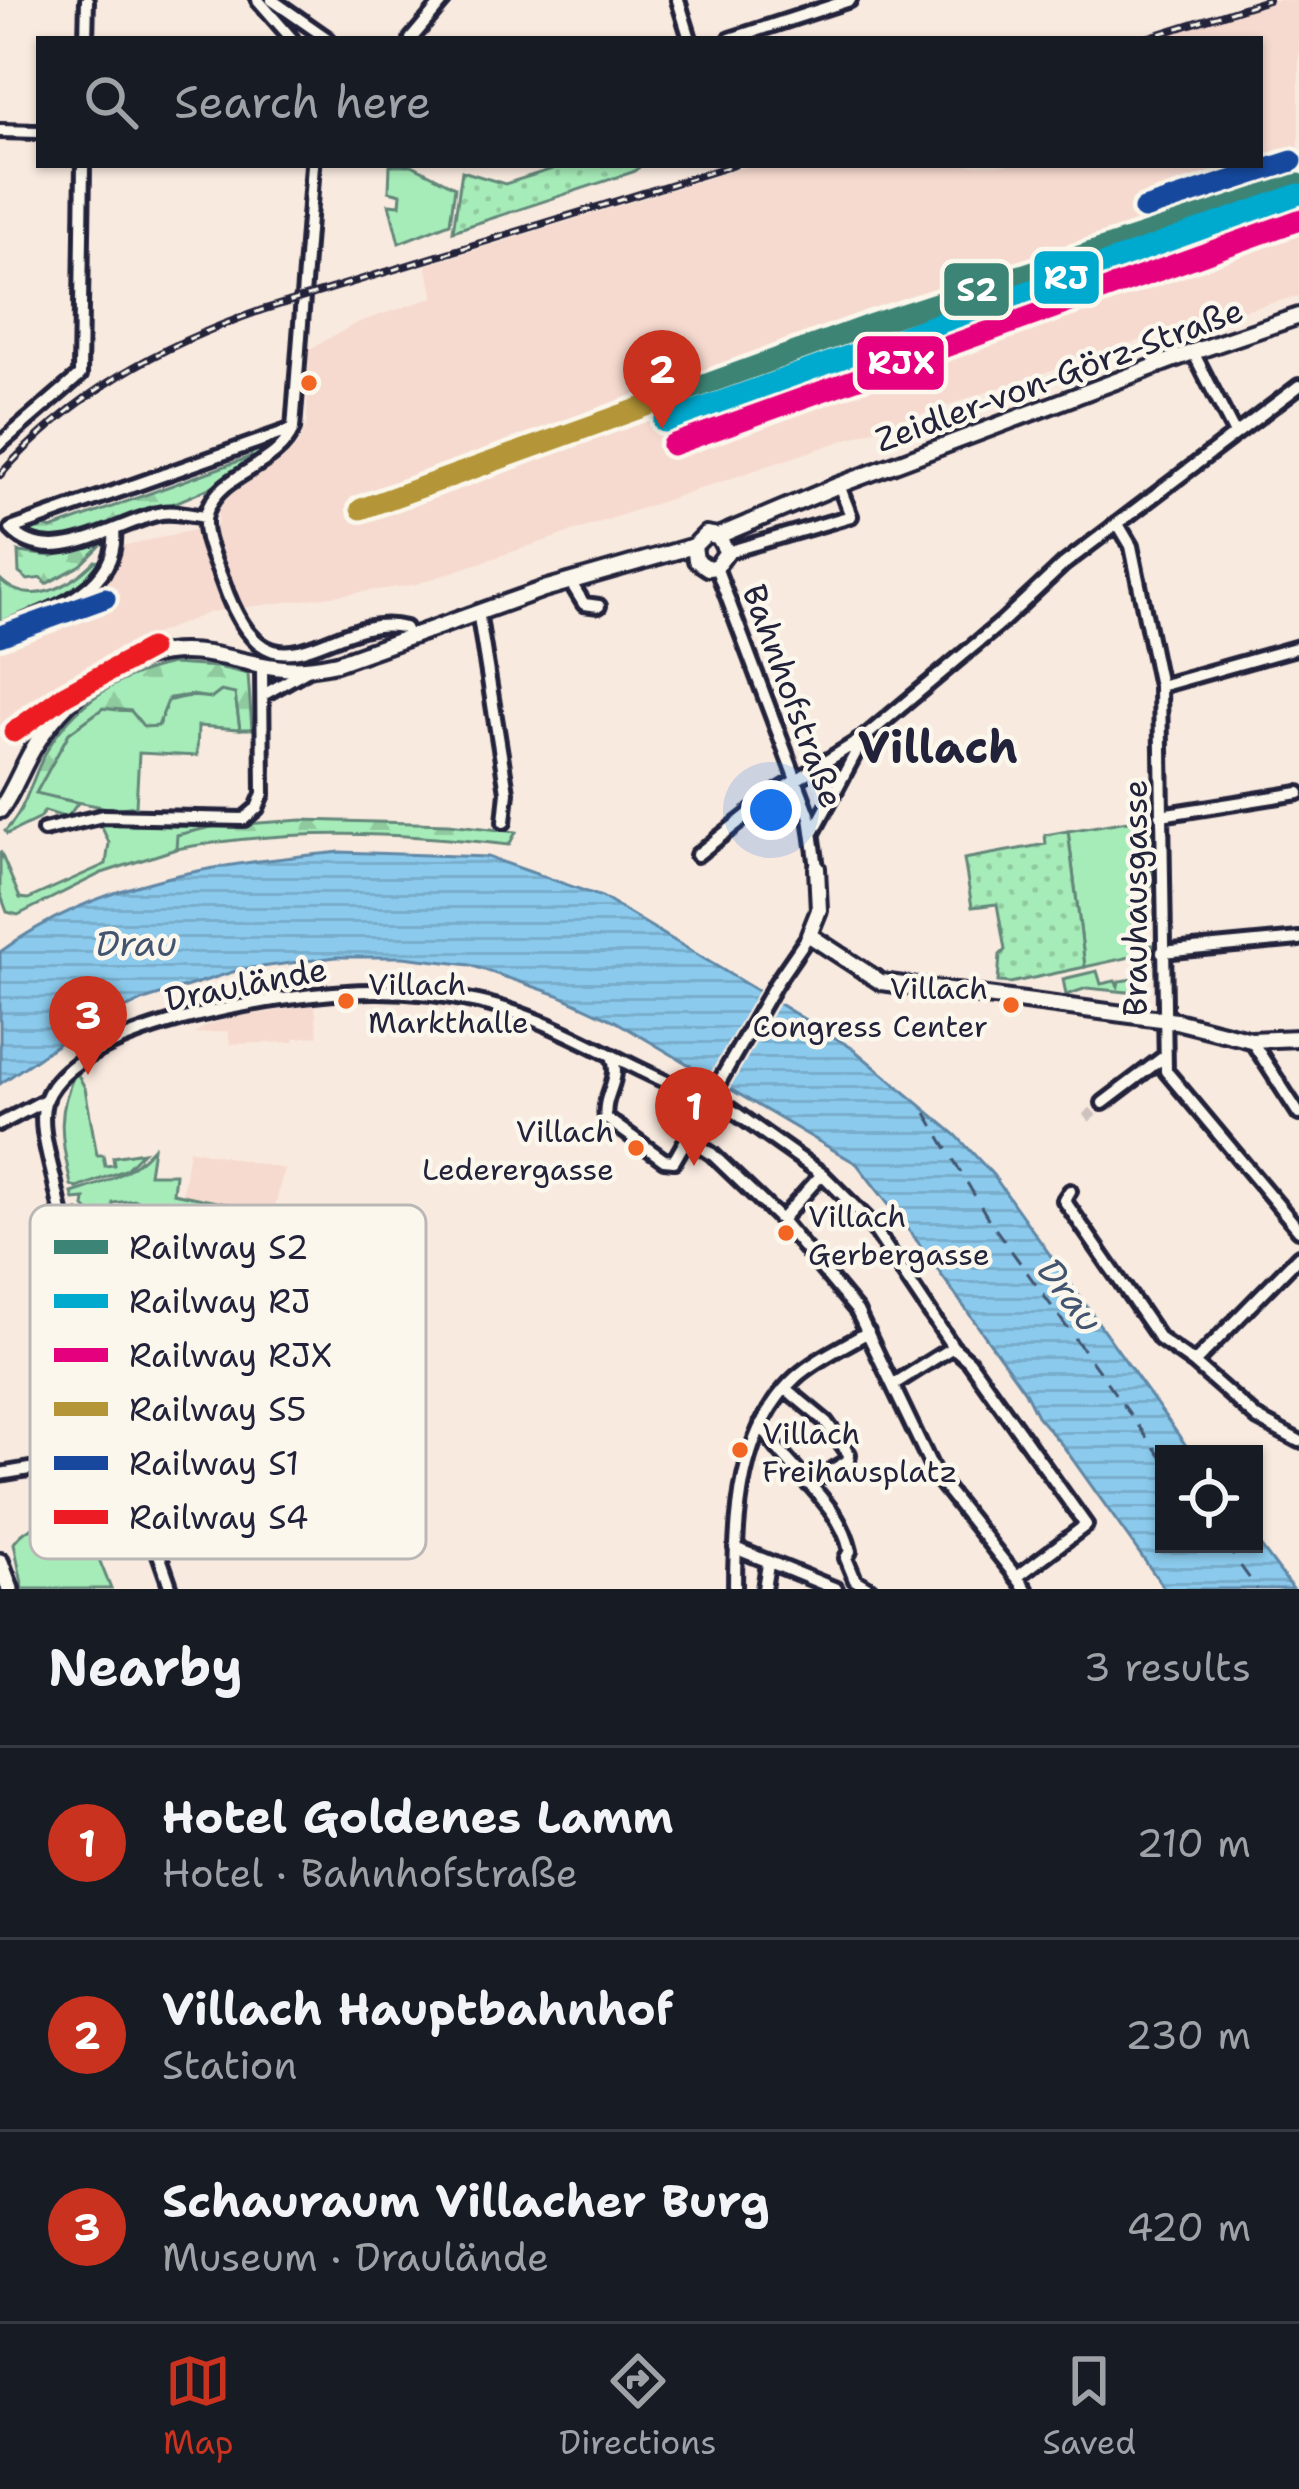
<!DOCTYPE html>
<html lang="en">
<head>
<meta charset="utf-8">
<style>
	:root { --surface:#171b24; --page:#20242c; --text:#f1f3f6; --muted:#9ea1a6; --line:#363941; --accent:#c8321e }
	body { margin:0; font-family:"Shantell Sans",sans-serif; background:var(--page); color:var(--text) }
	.controls { position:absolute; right:36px; bottom:36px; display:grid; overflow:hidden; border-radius:0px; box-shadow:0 3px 9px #0004 }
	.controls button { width:108px; height:108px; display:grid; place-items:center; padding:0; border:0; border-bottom:3px solid var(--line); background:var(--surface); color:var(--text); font:60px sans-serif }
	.you { position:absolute; left:771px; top:810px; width:42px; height:42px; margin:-30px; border:9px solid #fff; border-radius:50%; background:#1a73e8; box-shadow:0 0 0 18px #1a73e833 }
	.badge { display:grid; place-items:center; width:78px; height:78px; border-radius:50%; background:var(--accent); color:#fff; font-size:39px; font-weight:700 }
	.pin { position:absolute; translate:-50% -99px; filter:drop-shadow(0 3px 6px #0008) }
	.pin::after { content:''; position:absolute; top:63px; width:42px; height:36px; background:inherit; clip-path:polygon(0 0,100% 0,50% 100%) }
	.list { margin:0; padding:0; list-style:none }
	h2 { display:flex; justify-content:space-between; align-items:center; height:156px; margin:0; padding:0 48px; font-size:51px }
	h2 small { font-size:39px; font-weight:400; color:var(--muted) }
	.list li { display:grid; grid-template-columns:78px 1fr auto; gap:36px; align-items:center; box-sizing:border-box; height:192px; padding:0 48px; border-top:3px solid var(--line) }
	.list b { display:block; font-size:45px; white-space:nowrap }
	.list p { margin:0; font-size:39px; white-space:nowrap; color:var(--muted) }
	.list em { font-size:39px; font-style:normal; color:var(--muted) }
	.icon { flex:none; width:66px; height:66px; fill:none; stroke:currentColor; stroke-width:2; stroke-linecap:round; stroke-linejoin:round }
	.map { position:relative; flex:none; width:1299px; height:1589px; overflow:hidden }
	.search { position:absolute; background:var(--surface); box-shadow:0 3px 9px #0004; left:36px; right:36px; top:36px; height:132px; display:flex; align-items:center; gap:30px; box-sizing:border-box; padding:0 42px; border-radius:0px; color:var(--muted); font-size:45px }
	.sheet { height:732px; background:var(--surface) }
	nav { display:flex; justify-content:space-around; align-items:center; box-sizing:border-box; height:168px; border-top:3px solid var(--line); background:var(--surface); font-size:33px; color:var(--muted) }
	nav a { display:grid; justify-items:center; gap:6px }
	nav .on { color:var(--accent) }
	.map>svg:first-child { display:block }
	.built { fill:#f6dacf }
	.green { fill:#a6ecb8; stroke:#64877a; stroke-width:3 }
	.forest { fill:url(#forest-firs); stroke:#64877a; stroke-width:3 }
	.garden { fill:url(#garden-dots); stroke:#64877a; stroke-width:3 }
	.water { fill:url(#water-rules); stroke:#6187a5; stroke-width:3 }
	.pier { fill:#f9eadf }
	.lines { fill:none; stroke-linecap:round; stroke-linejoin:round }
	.ferry { stroke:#425470; stroke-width:3; stroke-dasharray:15 12; stroke-linecap:butt }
	.minor-tunnel { stroke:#cec2be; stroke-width:10; stroke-dasharray:10 5; stroke-linecap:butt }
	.minor-casing { stroke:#22223b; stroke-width:20 }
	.tertiary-casing { stroke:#22223b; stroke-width:22 }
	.secondary-casing { stroke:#22223b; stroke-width:24 }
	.minor { stroke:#fbf7ec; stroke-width:10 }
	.tertiary { stroke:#fbf7ec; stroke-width:14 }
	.secondary { stroke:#fbf7ec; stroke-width:15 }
	.rail-casing { stroke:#22223b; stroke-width:8 }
	.rail { stroke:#fbf7ec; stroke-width:3; stroke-dasharray:9; stroke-linecap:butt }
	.rail-1-casing { stroke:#fbf7ec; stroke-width:30 }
	.rail-2-casing { stroke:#fbf7ec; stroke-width:30 }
	.rail-3-casing { stroke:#fbf7ec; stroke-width:30 }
	.rail-4-casing { stroke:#fbf7ec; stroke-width:30 }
	.rail-5-casing { stroke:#fbf7ec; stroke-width:30 }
	.rail-6-casing { stroke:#fbf7ec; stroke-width:30 }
	.rail-1 { stroke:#3c8475; stroke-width:21 }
	.rail-2 { stroke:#00a9ce; stroke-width:21 }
	.rail-3 { stroke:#e5007d; stroke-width:21 }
	.rail-4 { stroke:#b49638; stroke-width:21 }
	.rail-5 { stroke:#17489e; stroke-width:21 }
	.rail-6 { stroke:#ed1c24; stroke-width:21 }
	.bus-dot { fill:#f26522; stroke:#fbf7ec; stroke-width:4.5 }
	.labels { text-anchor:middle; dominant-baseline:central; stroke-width:9; stroke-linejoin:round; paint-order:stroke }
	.bus-label { font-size:30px; fill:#22223b; stroke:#fbf7ec; text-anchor:start }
	.street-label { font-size:33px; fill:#22223b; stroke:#fbf7ec }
	.water-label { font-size:36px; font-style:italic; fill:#425470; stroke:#fbf7ec }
	.district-label { font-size:45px; font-weight:bold; fill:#22223b; stroke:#fbf7ec }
	.key { fill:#fbf7ec; stroke:#bab7b7; stroke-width:3 }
	.key-label { font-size:33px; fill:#22223b }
	.line-badge { stroke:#fbf7ec; stroke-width:4.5 }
	.badge-label { font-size:33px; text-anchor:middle; font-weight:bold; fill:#fff }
</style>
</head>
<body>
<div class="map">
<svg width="1299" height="1589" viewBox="0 0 1299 1589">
	<defs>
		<pattern id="forest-firs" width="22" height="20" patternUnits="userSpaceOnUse" patternTransform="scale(3)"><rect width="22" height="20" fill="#a6ecb8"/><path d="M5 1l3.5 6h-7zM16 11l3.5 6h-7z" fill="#8fca9f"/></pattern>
		<pattern id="garden-dots" width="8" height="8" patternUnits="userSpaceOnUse" patternTransform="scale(3)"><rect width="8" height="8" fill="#a6ecb8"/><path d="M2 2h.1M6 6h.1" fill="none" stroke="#8fca9f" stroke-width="1.8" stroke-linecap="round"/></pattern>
		<pattern id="water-rules" width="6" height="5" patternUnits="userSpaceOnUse" patternTransform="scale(3)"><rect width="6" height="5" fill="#8bcaec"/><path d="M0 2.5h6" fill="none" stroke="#78adcb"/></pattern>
	</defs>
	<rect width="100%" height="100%" fill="#f9eadf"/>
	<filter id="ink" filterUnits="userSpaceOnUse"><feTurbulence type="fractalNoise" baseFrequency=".00833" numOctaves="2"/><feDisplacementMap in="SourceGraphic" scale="24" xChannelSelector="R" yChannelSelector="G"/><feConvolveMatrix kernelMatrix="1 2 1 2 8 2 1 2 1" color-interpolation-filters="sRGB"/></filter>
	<g filter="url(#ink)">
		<path class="built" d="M1263,0H1299V296L1183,326L414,585L211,612L114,650L21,706L0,726V638L71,607L99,581L122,546L217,525L219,507L237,488L282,461L299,443L307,423L309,349L359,322L434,297L426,265L751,165H1260V39H1143Z
			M315,1005L318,1036L295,1038L294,1042L230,1044L228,1031L194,1034L205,1026L231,1018Z
			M189,1149L284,1169L273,1216L182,1194Z"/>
		<path class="green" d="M390,165H412L455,187L450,223L399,243L389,204L400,205L401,194L389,191Z
			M95,561L99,562L78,588L63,598L0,627V579C30,609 69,587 95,561Z
			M221,691L235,693L240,729L198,726L197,756L139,753L136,806L113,809L35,794L69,733L103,708C112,709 124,712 133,710C165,705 177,692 212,698Z
			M1151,817L1152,886L1131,888L1133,945H1153V952L1085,967L1068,831Z
			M100,823L216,826L178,835L176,849L102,873L18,915L7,912L0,893V851L20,898L28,899L106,864L109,843Z
			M1097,971L1101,984L1115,981L1118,986L1119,981L1141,978L1138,993L1087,988L1066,995L1063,979Z
			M76,1071L85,1088L97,1155H103L105,1166L114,1165L113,1157L143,1152L125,1170L77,1188L71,1185C62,1139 55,1115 76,1071Z
			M153,1148L149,1174H175L173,1193L240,1207L238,1215L245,1217L243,1224L223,1220L221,1227L177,1215L181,1219L168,1249L179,1266L198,1276L190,1291L181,1285L166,1294L168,1300L150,1309L142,1293L134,1296L117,1261L89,1268L76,1214L78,1211L84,1218L110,1216L116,1233L134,1232V1224L143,1221L136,1200L113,1203V1209L90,1213L84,1207L85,1199L74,1200L72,1193C105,1183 130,1174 153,1148Z
			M99,1522V1559L111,1589H23L14,1543C34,1515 67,1522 99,1522Z"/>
		<path class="forest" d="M271,440C262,480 103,530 62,541L45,542L32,535L33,526L39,524L51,529L250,457L256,444Z
			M92,543L101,545L81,565L46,584L42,578L28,580L19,573L18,552L52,556Z
			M172,664L218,667L248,674L252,729H240L235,694L221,691L212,698L191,695L169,698L158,726L144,727L131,711L103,708L69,733L36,793L78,803L67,818L45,811L38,819L7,834L5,831C24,812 29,788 40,764C65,709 114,676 172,664Z
			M302,820L449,824L516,832L509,845C397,832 287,828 176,849L177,835L216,826Z"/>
		<path class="garden" d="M565,165H642L633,172L453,231L462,171L505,184Z
			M1068,831L1085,967L1010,983L998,982L1000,955L1005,950L997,904L972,907L964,859L1046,844L1045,835Z"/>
		<path class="water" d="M340,852L488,857L602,897L852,1048L956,1135L993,1175L1192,1454H1164V1544H1254V1537L1293,1589H1165L1063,1446L1037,1416L1025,1392L917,1241L857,1164L615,1021L558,995L470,965L403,957H336L239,970L147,999L75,1032L0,1084V952C100,878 220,864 340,852Z"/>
		<path class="pier" d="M761,985L782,998L726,1095L705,1082Z"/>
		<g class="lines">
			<path class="ferry" d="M926,1113L989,1220L1164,1461
				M1225,1544L1257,1589"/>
			<path class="minor-tunnel" d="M1086,1118L1103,1103"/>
			<defs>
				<path id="minor" d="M258,0L292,39
					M272,0L328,39
					M678,0L690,39
					M86,39L87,0
					M411,39L444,0
					M730,39L850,0
					M0,131L39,132
					M313,165L293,429C277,468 222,471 207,511C199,532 216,562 223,582C271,721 331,608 405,628L409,636
					M1193,352L1234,432
					M0,444L80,375L83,165
					M205,517C190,515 171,510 157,514C113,525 50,570 11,529L293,429
					M1118,524L1131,546L1160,686L1166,1071L1299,1230
					M727,552L851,516L839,485
					M716,567L810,817L817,868
					M570,581L584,604L599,606
					M478,611L507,792L504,822
					M0,631C44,613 120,591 114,530
					M1160,686L1299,647
					M263,695L307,670
					M1161,815L1299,793
					M44,830L103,816L244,819L257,808L263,794L262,668
					M814,831L863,739
					M697,855L777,792L865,737L1001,623L1064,564L1299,386
					M1162,952L1299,939
					M1251,1040L1299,1114
					M613,1059C621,1081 602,1096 606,1118L664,1160L674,1161L776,983L809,935
					M1103,1103L1165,1056
					M730,1109L822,1174L868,1220L953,1347L969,1361L1086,1525L1017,1577
					M0,1124L47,1099
					M688,1138L712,1154L781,1220L857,1311L936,1476L1026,1589
					M1070,1191L1064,1200L1160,1339L1194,1363L1258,1419L1299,1441
					M781,1220L822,1174
					M1194,1363L1299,1256
					M894,1384L953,1347
					M786,1389L826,1422L849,1454L848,1461L808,1484
					M761,1424C785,1468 839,1500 850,1551L846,1558L855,1580L870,1589
					M0,1474L141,1450L239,1425
					M735,1548L836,1589
					M171,1589C152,1532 129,1475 112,1418C90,1343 72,1265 56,1188C51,1162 37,1125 46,1099C76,1022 304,990 379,991C412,991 446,995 478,1002C549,1017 612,1059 678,1087
					M735,1589C735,1518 739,1429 796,1377C816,1359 845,1346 868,1332
					M764,1589L768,1564"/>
				<path id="tertiary" d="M694,546L696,560L708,568L716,567L727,552L718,536
					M0,810C15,789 22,766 36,744C72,686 136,642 208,654C264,663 277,676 337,663L544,589L694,546L706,534L718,536L839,485L1193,352L1299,316
					M817,868L819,910L809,935L881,982L1176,1021L1251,1040L1299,1038"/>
				<path id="secondary" d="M0,1562L10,1589"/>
			</defs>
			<use href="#minor" class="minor-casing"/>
			<use href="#tertiary" class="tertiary-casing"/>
			<use href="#secondary" class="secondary-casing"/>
			<use href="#minor" class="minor"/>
			<use href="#tertiary" class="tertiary"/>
			<use href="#secondary" class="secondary"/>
			<defs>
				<path id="rail" d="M1143,39L1268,0
					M0,475C73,393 159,346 262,310L734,165"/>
			</defs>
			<use href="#rail" class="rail-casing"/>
			<use href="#rail" class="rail"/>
			<defs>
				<path id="rail-1" d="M657,402L869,325L1299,184"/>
				<path id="rail-2" d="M664,422L1299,194"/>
				<path id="rail-3" d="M672,445L1299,220"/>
				<path id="rail-4" d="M361,509L657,402"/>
				<path id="rail-5" d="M1144,209L1292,161
					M0,636L105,598"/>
				<path id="rail-6" d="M14,732L65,695L150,649"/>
			</defs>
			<use href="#rail-1" class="rail-1-casing"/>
			<use href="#rail-2" class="rail-2-casing"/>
			<use href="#rail-3" class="rail-3-casing"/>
			<use href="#rail-4" class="rail-4-casing"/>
			<use href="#rail-5" class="rail-5-casing"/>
			<use href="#rail-6" class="rail-6-casing"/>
			<use href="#rail-1" class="rail-1"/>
			<use href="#rail-2" class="rail-2"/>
			<use href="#rail-3" class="rail-3"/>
			<use href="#rail-4" class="rail-4"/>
			<use href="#rail-5" class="rail-5"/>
			<use href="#rail-6" class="rail-6"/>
		</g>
	</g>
	<g class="bus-dot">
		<circle cx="309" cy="383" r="10"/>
		<circle cx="346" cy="1001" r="10"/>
		<circle cx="1011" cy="1005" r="10"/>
		<circle cx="636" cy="1148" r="10"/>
		<circle cx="786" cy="1233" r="10"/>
		<circle cx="740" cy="1450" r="10"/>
	</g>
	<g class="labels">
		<g class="bus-label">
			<text x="368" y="984">Villach<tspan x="368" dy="38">Markthalle</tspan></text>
			<text x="988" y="988" text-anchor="end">Villach<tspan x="988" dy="38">Congress Center</tspan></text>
			<text x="614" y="1131" text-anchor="end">Villach<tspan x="614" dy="38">Lederergasse</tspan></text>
			<text x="808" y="1216">Villach<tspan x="808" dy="38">Gerbergasse</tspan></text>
			<text x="762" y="1433">Villach<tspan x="762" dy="38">Freihausplatz</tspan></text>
		</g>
		<g class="street-label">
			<text transform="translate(1059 375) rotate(-20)">Zeidler-von-Görz-Straße</text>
			<text transform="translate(793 696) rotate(70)">Bahnhofstraße</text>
			<text transform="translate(1135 898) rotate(-90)">Brauhausgasse</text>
			<text transform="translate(246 984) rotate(-11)">Draulände</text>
		</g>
		<g class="water-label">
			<text x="136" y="943">Drau</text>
			<text transform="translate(1070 1295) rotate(53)">Drau</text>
		</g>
		<g class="district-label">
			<text x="938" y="747">Villach</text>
		</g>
	</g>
	<rect x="30" y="1205" width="396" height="354" rx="18" class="key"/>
	<rect x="54" y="1240" width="54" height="14" fill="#3c8475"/>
	<rect x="54" y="1294" width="54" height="14" fill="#00a9ce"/>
	<rect x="54" y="1348" width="54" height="14" fill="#e5007d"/>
	<rect x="54" y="1402" width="54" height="14" fill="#b49638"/>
	<rect x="54" y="1456" width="54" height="14" fill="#17489e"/>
	<rect x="54" y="1510" width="54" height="14" fill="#ed1c24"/>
	<g class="key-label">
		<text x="129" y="1259">Railway S2</text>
		<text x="129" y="1313">Railway RJ</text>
		<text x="129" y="1367">Railway RJX</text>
		<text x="129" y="1421">Railway S5</text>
		<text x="129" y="1475">Railway S1</text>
		<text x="129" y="1529">Railway S4</text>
	</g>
	<g class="line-badge">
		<rect x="1032" y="249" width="69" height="57" rx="12" fill="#00a9ce"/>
		<rect x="942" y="261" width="69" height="57" rx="12" fill="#3c8475"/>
		<rect x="855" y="334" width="91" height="58" rx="12" fill="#e5007d"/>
	</g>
	<g class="badge-label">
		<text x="1066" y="289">RJ</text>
		<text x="977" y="301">S2</text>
		<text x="901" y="374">RJX</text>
	</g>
</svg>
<div class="controls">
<button><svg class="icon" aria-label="locate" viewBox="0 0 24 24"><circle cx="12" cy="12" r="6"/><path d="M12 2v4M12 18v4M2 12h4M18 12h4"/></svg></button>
</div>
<div class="you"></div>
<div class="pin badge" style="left:694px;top:1166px">1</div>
<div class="pin badge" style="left:662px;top:429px">2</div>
<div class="pin badge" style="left:88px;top:1075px">3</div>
<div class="search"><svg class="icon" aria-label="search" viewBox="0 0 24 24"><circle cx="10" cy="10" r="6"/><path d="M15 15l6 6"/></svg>Search here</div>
</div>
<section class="sheet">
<h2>Nearby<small>3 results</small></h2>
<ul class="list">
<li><span class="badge">1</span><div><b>Hotel Goldenes Lamm</b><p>Hotel · Bahnhofstraße</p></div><em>210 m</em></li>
<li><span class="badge">2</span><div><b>Villach Hauptbahnhof</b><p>Station</p></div><em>230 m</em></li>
<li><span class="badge">3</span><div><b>Schauraum Villacher Burg</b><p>Museum · Draulände</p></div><em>420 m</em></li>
</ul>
</section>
<nav>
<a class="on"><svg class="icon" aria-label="map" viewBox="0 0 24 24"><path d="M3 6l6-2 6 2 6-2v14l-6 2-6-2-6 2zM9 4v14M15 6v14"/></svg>Map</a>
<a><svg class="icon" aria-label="directions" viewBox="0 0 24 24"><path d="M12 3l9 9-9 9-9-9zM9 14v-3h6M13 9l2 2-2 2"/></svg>Directions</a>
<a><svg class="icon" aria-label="saved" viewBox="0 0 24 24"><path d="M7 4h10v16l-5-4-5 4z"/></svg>Saved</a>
</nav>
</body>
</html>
